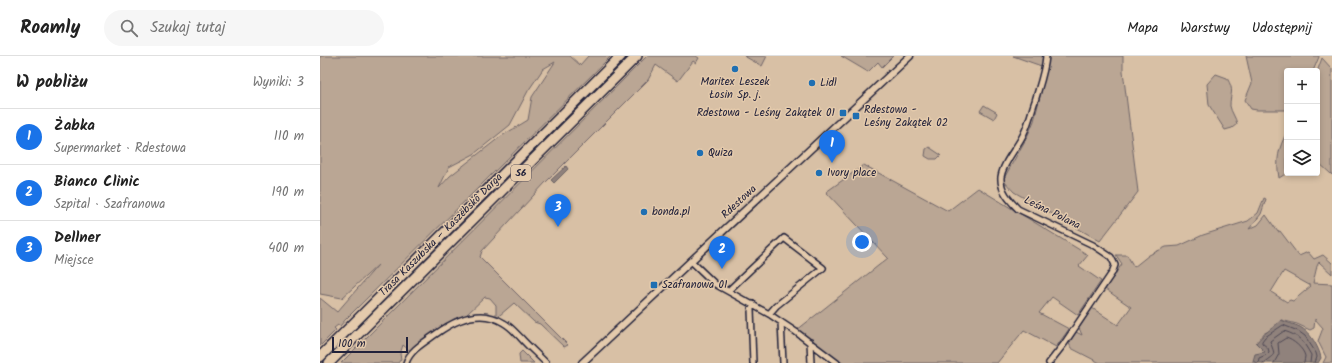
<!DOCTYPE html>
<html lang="pl">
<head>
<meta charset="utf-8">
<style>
	:root { --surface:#fff; --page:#f6f6f6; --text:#222; --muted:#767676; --line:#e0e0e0; --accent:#1a73e8 }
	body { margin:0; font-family:Kalam,sans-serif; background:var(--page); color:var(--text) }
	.controls { position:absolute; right:12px; top:12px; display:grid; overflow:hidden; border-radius:4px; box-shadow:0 2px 6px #0003 }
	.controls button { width:36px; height:36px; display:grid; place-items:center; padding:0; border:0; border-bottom:1px solid var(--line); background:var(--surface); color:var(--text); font:20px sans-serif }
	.scale { position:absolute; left:12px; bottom:10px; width:76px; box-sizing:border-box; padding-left:4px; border:2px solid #22223b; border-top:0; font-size:11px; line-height:14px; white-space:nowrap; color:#22223b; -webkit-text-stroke:3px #e4caac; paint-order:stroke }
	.you { position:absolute; left:542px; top:186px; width:14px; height:14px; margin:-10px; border:3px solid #fff; border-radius:50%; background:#1a73e8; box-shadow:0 0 0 6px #1a73e833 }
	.badge { display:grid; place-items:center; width:26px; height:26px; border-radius:50%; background:var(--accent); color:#fff; font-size:13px; font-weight:700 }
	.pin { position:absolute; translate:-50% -33px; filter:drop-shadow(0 1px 2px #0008) }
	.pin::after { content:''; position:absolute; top:21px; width:14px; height:12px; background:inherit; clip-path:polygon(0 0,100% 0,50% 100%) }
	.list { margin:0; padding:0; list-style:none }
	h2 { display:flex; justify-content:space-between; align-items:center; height:52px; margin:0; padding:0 16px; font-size:17px }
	h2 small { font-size:13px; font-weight:400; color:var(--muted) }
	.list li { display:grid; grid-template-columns:26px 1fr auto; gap:12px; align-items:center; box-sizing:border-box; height:56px; padding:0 16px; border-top:1px solid var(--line) }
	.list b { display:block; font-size:15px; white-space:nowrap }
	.list p { margin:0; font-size:13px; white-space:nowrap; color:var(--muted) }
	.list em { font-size:13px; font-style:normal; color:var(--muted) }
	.icon { flex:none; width:22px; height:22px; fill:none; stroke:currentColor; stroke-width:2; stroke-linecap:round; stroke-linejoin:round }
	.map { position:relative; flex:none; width:1012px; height:307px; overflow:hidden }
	header { display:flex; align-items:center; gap:24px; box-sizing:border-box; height:56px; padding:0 20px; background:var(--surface); border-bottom:1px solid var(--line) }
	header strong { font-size:19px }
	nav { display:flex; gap:22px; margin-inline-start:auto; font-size:14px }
	.search { width:280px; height:36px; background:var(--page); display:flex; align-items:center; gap:10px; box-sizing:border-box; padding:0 14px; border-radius:22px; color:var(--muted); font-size:15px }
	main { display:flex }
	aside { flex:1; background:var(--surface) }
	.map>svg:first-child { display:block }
	.green { fill:#baa694; stroke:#6e6468; fill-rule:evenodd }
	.water { fill:#90827b; stroke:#645c61 }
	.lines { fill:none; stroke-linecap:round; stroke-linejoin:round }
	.shore { stroke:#4e4855; stroke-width:1 }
	.minor-casing { stroke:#22223b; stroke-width:8 }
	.tertiary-casing { stroke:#22223b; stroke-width:9 }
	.motorway-casing { stroke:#22223b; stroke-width:12 }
	.minor { stroke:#e4caac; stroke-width:5 }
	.tertiary { stroke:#e4caac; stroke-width:6 }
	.motorway { stroke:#e4caac; stroke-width:9 }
	.poi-dot { fill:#1f6fb2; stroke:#e4caac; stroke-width:1.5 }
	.labels { text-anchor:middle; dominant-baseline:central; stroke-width:3; stroke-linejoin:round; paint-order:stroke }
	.shield { fill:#e4caac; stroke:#5c545d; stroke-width:1 }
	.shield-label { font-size:10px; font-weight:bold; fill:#22223b }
	.poi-label { font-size:11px; fill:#22223b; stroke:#e4caac; text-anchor:start }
	.street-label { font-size:11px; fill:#22223b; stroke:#e4caac }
</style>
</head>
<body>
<header>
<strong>Roamly</strong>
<div class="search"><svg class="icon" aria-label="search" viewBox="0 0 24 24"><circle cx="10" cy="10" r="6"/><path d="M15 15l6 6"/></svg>Szukaj tutaj</div>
<nav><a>Mapa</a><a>Warstwy</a><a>Udostępnij</a></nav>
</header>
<main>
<aside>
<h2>W pobliżu<small>Wyniki: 3</small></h2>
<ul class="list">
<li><span class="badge">1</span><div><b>Żabka</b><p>Supermarket · Rdestowa</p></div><em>110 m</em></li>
<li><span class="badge">2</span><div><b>Bianco Clinic</b><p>Szpital · Szafranowa</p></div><em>190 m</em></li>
<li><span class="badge">3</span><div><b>Dellner</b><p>Miejsce</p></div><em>400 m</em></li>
</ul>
</aside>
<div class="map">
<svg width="1012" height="307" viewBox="0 0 1012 307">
	<rect width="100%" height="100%" fill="#d8c0a5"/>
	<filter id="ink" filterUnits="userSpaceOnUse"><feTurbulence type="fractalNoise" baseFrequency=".025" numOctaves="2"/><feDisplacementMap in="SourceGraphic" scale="8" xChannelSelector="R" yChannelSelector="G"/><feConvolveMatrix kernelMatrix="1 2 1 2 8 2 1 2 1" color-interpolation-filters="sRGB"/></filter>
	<g filter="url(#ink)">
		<path class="green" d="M0,0H250L260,9L268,0H291L26,263L20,270L18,269L14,272L16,274L0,290V242L17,256L58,209L22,242L0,238ZM235,6L212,41L208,64L180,81L130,120L119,132L129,111L154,98L190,69L208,35L223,13Z
			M307,0H311L5,307H1Z
			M327,0H376L379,2L376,7L373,5L358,25L336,9L328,24L226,126L162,195L160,201L248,289L244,291L220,268L214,266L194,247L180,259L178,260H176V249L170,242L165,241L146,259L134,263L111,279L90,295L83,289L80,298L81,303L78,307H21Z
			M424,0H447L442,10Z
			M521,0H573L562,11L558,6L548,16Z
			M693,0H803V15L818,136L780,185L694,136L683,124L707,81L714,65L727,12Z
			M926,0H999V1L993,15H967V54H937L931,53L925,44L932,27Z
			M1002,2L1012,13V119L997,105V16Z
			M896,18L907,22C915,36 910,36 910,50C911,56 916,62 917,68L912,72L905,74L889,49L887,28Z
			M664,49L676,56L677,57L674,63L660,55Z
			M967,76V117L959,122C956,104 958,93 967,76Z
			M609,91L621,99L617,103H610L605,100L606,93Z
			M544,109L628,155L658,132L768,199L759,210L781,225L758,259L732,241L719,257L749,273L736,291L704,274L677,307H523L512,301L477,274L568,202L506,136Z
			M944,142L946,143L941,158L929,173L938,169L946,159L958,176L960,175L979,200L988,196L994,203L1003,199L1012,207V218L999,206L997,210L993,227L1012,228V307H1003L1006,301L998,285L1003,272L995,263L994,272L990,274L977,268L961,264L954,272L943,278L946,296L933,305L937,307H780L751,292L749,287L756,276L762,279L759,272L772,252L798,269L811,251L785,233L802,208L796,199H807L814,211L829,199L846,191L859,190L883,179L928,165L938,157ZM964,215L991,230L973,245L970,244L967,246L951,236Z
			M202,295L214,307H200L199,298Z"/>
		<path class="water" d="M246,110L248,113L234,127L231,124Z
			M961,264C967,267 974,268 980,271C990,276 999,291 1001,302L998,307H937L933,305L935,298L945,296L936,287C944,277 952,273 961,264Z"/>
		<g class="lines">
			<path class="shore" d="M938,307L939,302L946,299L949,296L948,292L942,287V285L945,281L963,269L978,275L985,280L996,297L997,301L995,307
				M943,307C957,296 955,301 950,285L964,275C980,280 983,285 991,299L990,307
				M954,307L959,298L958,287L966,282C973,284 983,292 985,300C985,302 984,305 984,307"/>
			<defs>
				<path id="minor" d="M726,0C725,15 719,31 715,45C711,56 709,67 704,77C698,91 683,106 681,121C680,134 689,144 698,153L773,189L791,201L795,209L792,217L744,288L729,307
					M371,205L395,228L449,258L476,276L517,307
					M408,235L464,182L503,212L456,250L449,258
					M433,248L431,253L433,307
					M461,266L463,307
					M490,286L491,307
					M86,307C90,294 105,286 116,278C135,264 161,252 184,267C190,270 195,276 200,281C208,290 217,298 226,307"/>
				<path id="tertiary" d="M262,307L590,0"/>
				<path id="motorway" d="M0,301L301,0
					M9,307L317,0"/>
			</defs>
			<use href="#minor" class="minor-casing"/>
			<use href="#tertiary" class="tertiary-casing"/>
			<use href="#motorway" class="motorway-casing"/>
			<use href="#minor" class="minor"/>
			<use href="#tertiary" class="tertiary"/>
			<use href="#motorway" class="motorway"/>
		</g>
	</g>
	<g class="poi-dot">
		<circle cx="415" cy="13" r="4"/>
		<circle cx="492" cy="27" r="4"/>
		<rect x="519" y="53" width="8" height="8" rx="2"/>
		<rect x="532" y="56" width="8" height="8" rx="2"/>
		<circle cx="380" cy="97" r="4"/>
		<circle cx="499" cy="117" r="4"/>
		<circle cx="324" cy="156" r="4"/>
		<rect x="330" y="225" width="8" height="8" rx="2"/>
	</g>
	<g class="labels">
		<rect class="shield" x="191" y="109" width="20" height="16" rx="3"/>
		<g class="shield-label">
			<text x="201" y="117">S6</text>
		</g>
		<g class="poi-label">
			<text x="415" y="26" text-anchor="middle">Maritex Leszek<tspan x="415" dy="13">Łosin Sp. j.</tspan></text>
			<text x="500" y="27">Lidl</text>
			<text x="544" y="54">Rdestowa -<tspan x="544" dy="13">Leśny Zakątek 02</tspan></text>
			<text x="515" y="57" text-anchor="end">Rdestowa - Leśny Zakątek 01</text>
			<text x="388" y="97">Quiza</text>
			<text x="507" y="117">Ivory place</text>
			<text x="332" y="156">bonda.pl</text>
			<text x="342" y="229">Szafranowa 01</text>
		</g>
		<g class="street-label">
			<text transform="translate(419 146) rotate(-43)">Rdestowa</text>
			<text transform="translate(732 157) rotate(26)">Leśna Polana</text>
			<text transform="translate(121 179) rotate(-45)">Trasa Kaszubska – Kaszëbskô Darga</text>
		</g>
	</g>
</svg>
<div class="controls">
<button>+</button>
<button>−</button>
<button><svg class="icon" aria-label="layers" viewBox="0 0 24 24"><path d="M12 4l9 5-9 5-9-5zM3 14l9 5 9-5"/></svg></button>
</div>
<div class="scale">100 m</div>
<div class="you"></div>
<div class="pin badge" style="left:512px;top:107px">1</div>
<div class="pin badge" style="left:402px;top:213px">2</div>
<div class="pin badge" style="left:238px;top:171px">3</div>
</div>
</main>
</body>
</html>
